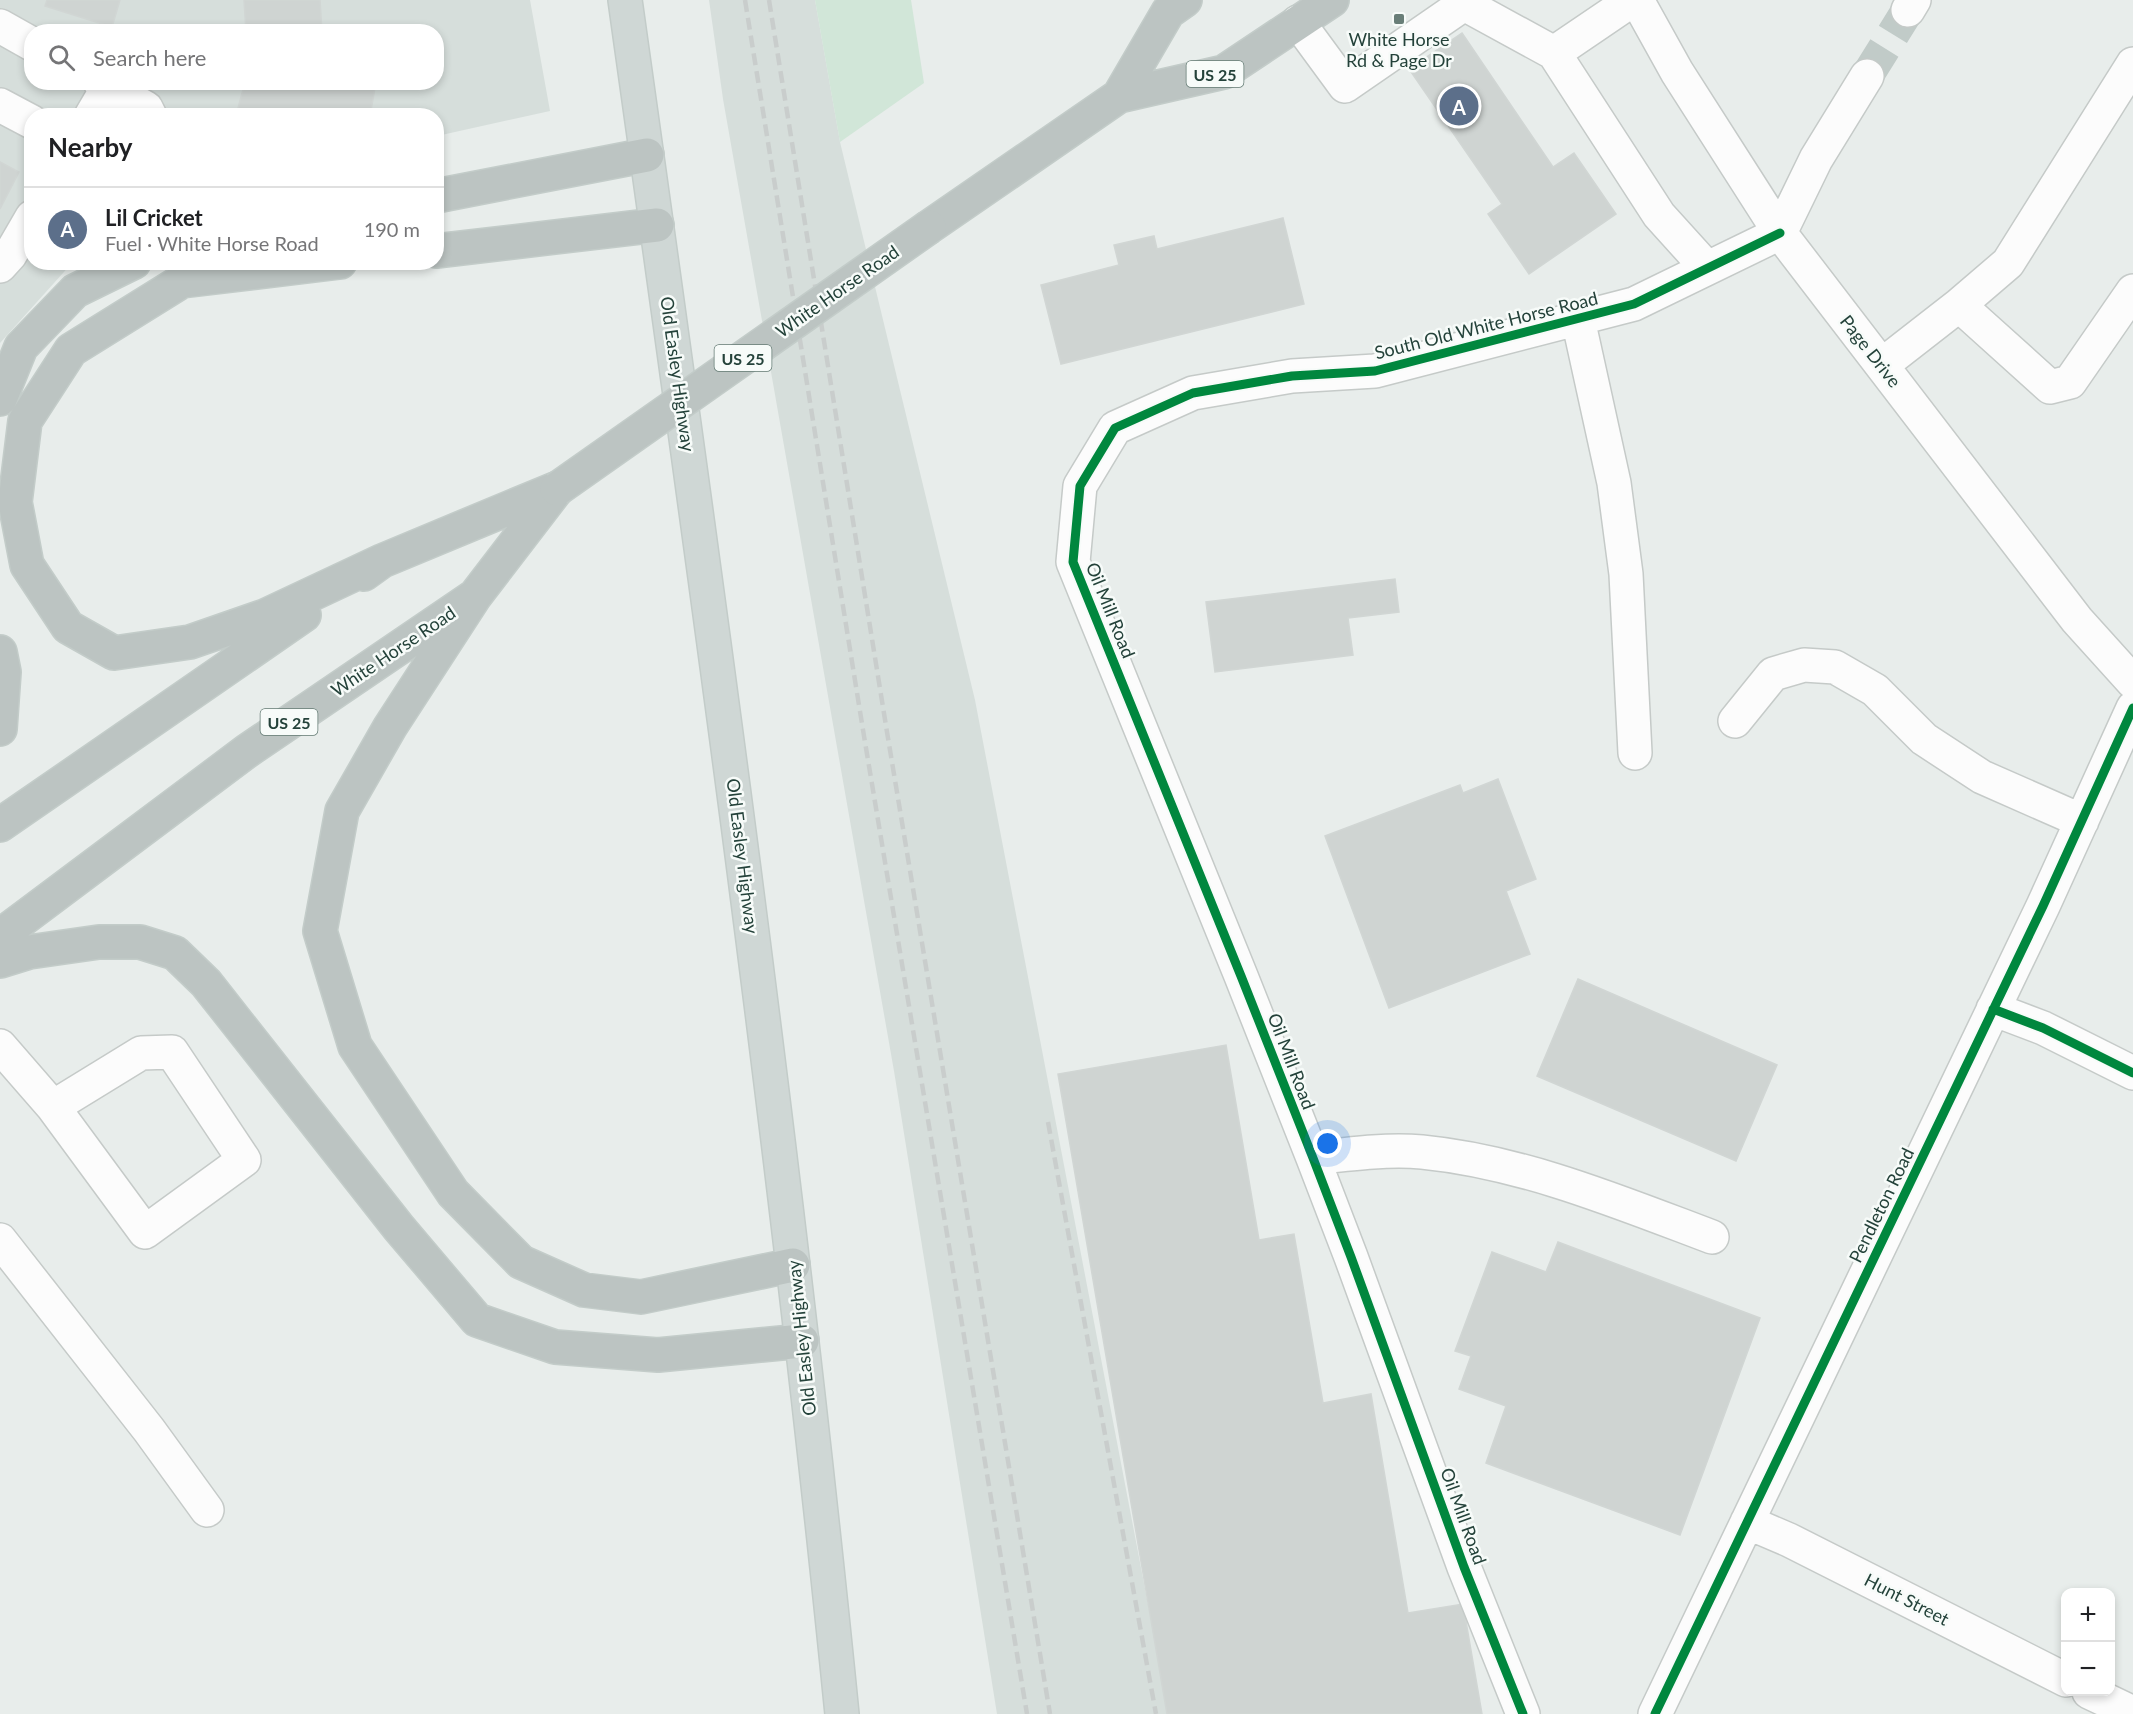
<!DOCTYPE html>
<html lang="en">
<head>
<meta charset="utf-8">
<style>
	:root { --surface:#fff; --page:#f2f2f2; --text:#202124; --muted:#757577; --line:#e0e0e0; --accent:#d93025 }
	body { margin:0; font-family:Lato,sans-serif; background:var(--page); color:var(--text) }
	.controls { position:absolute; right:18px; bottom:18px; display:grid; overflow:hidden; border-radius:12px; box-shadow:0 3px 9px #0003 }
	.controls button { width:54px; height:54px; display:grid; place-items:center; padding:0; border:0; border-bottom:2px solid var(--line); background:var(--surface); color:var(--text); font:30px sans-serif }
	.you { position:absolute; left:1328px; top:1144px; width:21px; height:21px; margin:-15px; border:4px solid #fff; border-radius:50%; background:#1a73e8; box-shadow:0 0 0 9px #1a73e833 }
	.badge { display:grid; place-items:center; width:39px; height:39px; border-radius:50%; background:var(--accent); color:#fff; font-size:20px; font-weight:700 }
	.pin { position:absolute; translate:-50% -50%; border:3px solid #fff; box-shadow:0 2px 6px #0006 }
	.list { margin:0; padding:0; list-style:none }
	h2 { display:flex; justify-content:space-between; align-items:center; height:78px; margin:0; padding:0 24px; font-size:26px }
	h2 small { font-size:20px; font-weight:400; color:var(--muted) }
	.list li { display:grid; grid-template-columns:39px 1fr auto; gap:18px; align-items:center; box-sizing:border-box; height:84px; padding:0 24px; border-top:2px solid var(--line) }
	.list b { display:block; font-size:22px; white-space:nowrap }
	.list p { margin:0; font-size:20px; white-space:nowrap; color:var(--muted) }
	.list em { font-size:20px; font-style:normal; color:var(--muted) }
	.icon { flex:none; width:33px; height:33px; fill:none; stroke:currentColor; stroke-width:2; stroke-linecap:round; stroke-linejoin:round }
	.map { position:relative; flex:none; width:2133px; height:1714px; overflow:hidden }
	.search { position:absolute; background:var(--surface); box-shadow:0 3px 9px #0003; left:24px; top:24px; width:420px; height:66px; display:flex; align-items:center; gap:15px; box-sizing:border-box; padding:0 21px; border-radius:24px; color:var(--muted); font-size:22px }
	.panel { position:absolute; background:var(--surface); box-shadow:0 3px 9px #0003; left:24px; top:108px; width:420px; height:162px; border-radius:24px }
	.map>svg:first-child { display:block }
	.built { fill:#d6dedb; fill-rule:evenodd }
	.green { fill:#d1e6d8 }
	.building { fill:#cfd4d2; stroke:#d1d6d4; stroke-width:1.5 }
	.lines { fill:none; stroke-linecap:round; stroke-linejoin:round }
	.minor-tunnel { stroke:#c1cbc8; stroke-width:33; stroke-dasharray:33 16; stroke-linecap:butt }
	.minor-casing { stroke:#c5cac8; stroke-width:36 }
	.major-casing { stroke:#c3ccc9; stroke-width:36 }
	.highway-casing { stroke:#c3ccc9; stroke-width:36 }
	.minor { stroke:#fcfcfc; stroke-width:33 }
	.major { stroke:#cfd7d5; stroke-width:33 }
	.highway { stroke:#bcc4c2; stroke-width:33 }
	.rail { stroke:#c9cdcc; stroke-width:4.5; stroke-dasharray:12 6; stroke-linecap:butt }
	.highway-bridge-casing { stroke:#c3ccc9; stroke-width:36; stroke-linecap:butt }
	.highway-bridge { stroke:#bcc4c2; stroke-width:33 }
	.cycleway-casing { stroke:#f7fbf9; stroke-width:13 }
	.cycleway { stroke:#00873e; stroke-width:9 }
	.poi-dot { fill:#697e78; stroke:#f7fbf9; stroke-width:2 }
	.labels { text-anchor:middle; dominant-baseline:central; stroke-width:5; stroke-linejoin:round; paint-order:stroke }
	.shield { fill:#f7fbf9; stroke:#637a73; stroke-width:1.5 }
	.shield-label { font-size:16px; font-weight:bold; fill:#24423a }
	.poi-label { font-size:18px; fill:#24423a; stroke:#f7fbf9 }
	.street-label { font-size:18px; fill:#24423a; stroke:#f7fbf9 }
</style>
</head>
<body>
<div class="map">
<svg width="2133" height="1714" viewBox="0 0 2133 1714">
	<rect width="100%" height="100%" fill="#e8edeb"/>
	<path class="built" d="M0,0H530L550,111L437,136L436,116H32V262L72,263L0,343ZM32,32H436V82H32Z
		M709,0H815L840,142L975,700L1169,1714H997L894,1071L723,99Z"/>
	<path class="green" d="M815,0H911L924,83L840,142Z"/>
	<path class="building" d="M47,0H120L112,27L45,6Z
		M244,0H320L322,32H246Z
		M1462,33L1553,167L1574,153L1616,214L1529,274L1488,214L1502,204L1409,69Z
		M245,82H376L370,116H259L238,108Z
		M0,162L19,172L0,209Z
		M1283,218L1304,304L1061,364L1041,285L1119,265L1114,245L1154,236L1157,249Z
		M1395,579L1399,612L1348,618L1353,655L1215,672L1206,602Z
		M1498,779L1536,879L1506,891L1530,954L1389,1008L1325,836L1460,785L1463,793Z
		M1578,979L1777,1065L1736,1161L1537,1076Z
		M1226,1045L1259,1240L1294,1234L1323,1403L1371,1394L1408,1613L1463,1604L1482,1714H1167L1058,1074Z
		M1558,1242L1760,1318L1680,1535L1486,1463L1506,1406L1459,1389L1471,1356L1455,1351L1492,1252L1546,1272Z"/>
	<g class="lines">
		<path class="minor-tunnel" d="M1867,76L1908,10"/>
		<defs>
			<path id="minor" d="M1457,0L1554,53
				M1632,0L1554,53L1659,215L1707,268
				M1637,0L1677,72L1780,233L2077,620L2133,682
				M1908,10L1914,0
				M1298,22L1345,86L1464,4
				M0,26L32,44
				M100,82L146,108L150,116
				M0,105L32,122
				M91,116L108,87
				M0,266L10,255L32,217
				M1959,305L2050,387L2070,382L2133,291
				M1578,319L1614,483L1626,574L1635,753
				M1882,365L1959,305L2008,263L2133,64
				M1735,721L1773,674L1804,665L1835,667L1875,690L1924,739L1982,777L2082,821
				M1993,1009L2043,1028L2133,1073
				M0,1046L53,1107L145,1232L244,1160L172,1052L141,1053L53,1107
				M1313,1158C1349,1154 1386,1149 1422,1152C1523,1162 1619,1202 1712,1237
				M0,1240L149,1430L207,1510
				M1747,1522L1789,1540L2066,1680
				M2089,1692L2133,1713
				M1523,1714L1464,1567L1351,1257L1313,1158L1241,976L1073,562L1080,486L1115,428L1193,393L1292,376L1375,371L1634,304L1780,233L1816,159L1867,76
				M1655,1714L2043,906L2133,708"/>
			<path id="major" d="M625,0C705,570 785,1141 842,1714"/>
			<path id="highway" d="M1119,96L1168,12L1185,0
				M436,196L647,155
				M929,227L1119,96L1224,72L1332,0
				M436,251L657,225
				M340,262L182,281L71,350L25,421L15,502L27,565L68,627L114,653L190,642L265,616L382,561
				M0,399L21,347L75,291L134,262
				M364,574L382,561L555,489
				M475,596L390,727L342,811L320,931L355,1046L453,1193L521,1262L584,1290L641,1297L793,1265
				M0,652L4,672L0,729
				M0,825L304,615
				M0,936L247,751L475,596L557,489
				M0,961L29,952L99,942H140L175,953L206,983L399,1228L477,1320L555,1347L658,1355L802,1341"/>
		</defs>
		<use href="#minor" class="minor-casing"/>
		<use href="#major" class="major-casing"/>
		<use href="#highway" class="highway-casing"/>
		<use href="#minor" class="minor"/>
		<use href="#major" class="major"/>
		<use href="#highway" class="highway"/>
		<path class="rail" d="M745,0L864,736L1027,1714
			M769,0L887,732L1050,1714
			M1048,1122L1156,1714"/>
		<defs>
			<path id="highway-bridge" d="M557,489L929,227"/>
		</defs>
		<use href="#highway-bridge" class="highway-bridge-casing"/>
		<use href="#highway-bridge" class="highway-bridge"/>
		<defs>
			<path id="cycleway" d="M1993,1009L2043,1028L2133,1073
				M1523,1714L1464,1567L1351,1257L1313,1158L1241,976L1073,562L1080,486L1115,428L1193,393L1292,376L1375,371L1634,304L1780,233
				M1655,1714L2043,906L2133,708"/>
		</defs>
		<use href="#cycleway" class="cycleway-casing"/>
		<use href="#cycleway" class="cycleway"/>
	</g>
	<rect class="poi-dot" x="1393" y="13" width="12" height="12" rx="3"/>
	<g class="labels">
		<g class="shield">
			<rect x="1186.5" y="61" width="57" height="26" rx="4.5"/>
			<rect x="714.5" y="345" width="57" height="26" rx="4.5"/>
			<rect x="260.5" y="709" width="57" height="26" rx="4.5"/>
		</g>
		<g class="shield-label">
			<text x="1215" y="74">US 25</text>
			<text x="743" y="358">US 25</text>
			<text x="289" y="722">US 25</text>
		</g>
		<g class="poi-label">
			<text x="1399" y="39">White Horse<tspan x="1399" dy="21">Rd &amp; Page Dr</tspan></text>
		</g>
		<g class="street-label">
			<text transform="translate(837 291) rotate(-35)">White Horse Road</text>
			<text transform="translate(1486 325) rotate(-14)">South Old White Horse Road</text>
			<text transform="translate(1871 351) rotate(52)">Page Drive</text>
			<text transform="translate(678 374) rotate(82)">Old Easley Highway</text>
			<text transform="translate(1111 610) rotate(68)">Oil Mill Road</text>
			<text transform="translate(393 651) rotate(-34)">White Horse Road</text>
			<text transform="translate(743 856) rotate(83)">Old Easley Highway</text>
			<text transform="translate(1292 1061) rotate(69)">Oil Mill Road</text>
			<text transform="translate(1881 1205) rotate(-64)">Pendleton Road</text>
			<text transform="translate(801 1338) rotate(-96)">Old Easley Highway</text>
			<text transform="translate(1464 1516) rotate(70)">Oil Mill Road</text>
			<text transform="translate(1907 1599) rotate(27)">Hunt Street</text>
		</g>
	</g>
</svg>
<div class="controls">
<button>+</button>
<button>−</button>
</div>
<div class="you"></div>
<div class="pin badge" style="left:1459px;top:106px;background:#5c6f8a">A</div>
<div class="search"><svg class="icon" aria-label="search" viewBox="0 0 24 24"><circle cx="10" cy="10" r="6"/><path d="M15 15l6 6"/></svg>Search here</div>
<section class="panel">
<h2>Nearby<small></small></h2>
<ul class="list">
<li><span class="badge" style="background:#5c6f8a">A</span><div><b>Lil Cricket</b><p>Fuel · White Horse Road</p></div><em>190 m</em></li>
</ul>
</section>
</div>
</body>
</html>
